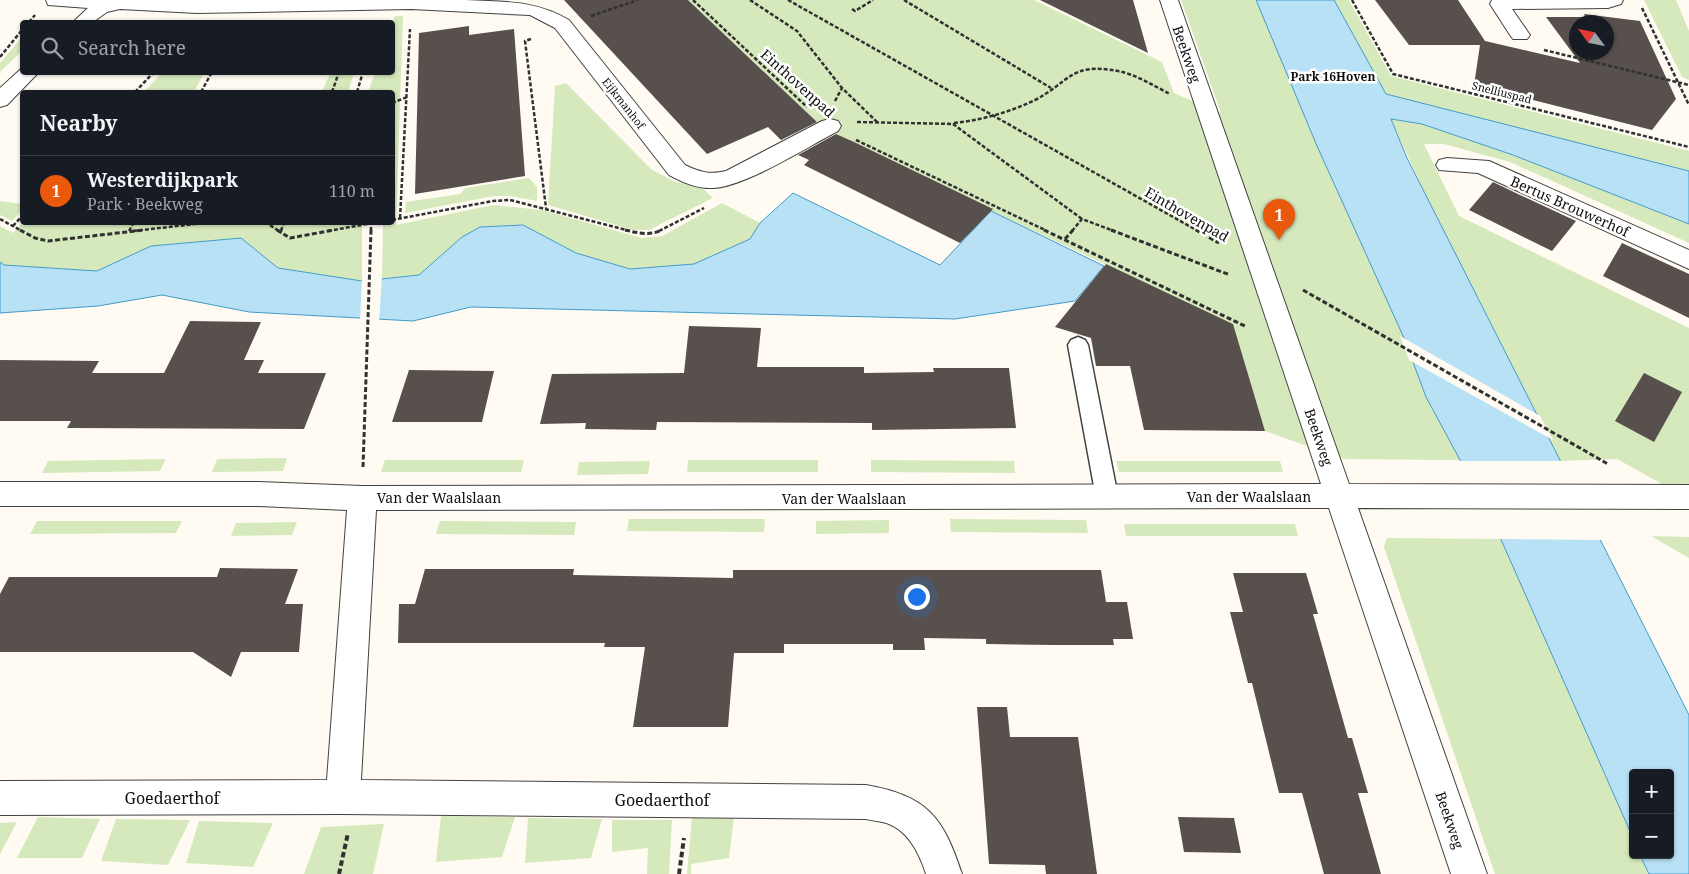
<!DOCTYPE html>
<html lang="en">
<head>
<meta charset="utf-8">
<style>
	:root { --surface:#171b24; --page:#20242c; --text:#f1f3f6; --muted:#9ea1a6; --line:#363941; --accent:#ea580c }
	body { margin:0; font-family:"Noto Serif",serif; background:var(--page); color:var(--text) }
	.controls { position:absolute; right:15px; bottom:15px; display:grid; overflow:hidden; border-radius:5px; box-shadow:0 1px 4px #0004 }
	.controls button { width:45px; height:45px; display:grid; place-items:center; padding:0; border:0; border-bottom:1px solid var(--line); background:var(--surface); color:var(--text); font:25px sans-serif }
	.compass { position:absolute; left:1569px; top:15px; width:45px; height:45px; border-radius:50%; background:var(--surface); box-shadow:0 1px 4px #0004; rotate:303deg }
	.you { position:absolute; left:916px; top:596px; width:18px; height:18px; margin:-12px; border:4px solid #fff; border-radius:50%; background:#1a73e8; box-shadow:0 0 0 8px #1a73e833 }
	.badge { display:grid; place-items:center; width:32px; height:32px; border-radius:50%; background:var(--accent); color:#fff; font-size:16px; font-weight:700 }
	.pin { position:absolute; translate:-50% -41px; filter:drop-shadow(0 1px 2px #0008) }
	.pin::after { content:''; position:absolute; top:26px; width:18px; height:15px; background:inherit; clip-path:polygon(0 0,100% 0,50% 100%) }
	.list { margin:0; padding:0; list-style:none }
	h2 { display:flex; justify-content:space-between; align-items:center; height:65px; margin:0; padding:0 20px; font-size:21px }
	h2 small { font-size:16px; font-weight:400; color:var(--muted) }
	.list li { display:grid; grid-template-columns:32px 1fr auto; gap:15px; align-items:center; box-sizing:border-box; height:70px; padding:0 20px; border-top:1px solid var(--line) }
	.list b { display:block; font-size:19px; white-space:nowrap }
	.list p { margin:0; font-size:16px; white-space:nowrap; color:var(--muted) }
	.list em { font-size:16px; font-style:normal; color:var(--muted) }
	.icon { flex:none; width:28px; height:28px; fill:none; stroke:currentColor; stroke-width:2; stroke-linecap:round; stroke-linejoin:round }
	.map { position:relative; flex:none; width:1689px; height:874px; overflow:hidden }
	.search { position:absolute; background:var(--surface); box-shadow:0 1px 4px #0004; left:20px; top:20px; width:375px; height:55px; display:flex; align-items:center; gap:12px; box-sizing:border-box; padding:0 18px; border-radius:5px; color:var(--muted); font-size:19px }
	.panel { position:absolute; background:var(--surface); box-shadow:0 1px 4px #0004; left:20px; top:90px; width:375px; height:135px; border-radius:5px }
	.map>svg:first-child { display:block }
	.green { fill:#d6e9bc }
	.water { fill:#b8e1f5; stroke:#419bca }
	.pier { fill:#fffbf2 }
	.building { fill:#58504c; fill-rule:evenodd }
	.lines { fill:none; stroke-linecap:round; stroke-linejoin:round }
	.service-casing { stroke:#424242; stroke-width:3 }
	.minor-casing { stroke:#424242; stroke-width:2 }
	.path-far2 { stroke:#313131; stroke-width:2.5; stroke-dasharray:4 2; stroke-linecap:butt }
	.path-far1 { stroke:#313131; stroke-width:3; stroke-dasharray:5 2.5; stroke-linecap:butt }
	.path { stroke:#313131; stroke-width:4; stroke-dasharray:5.5 3; stroke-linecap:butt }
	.service { fill:#fff; fill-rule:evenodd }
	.minor { fill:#fff; fill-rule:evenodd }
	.labels { text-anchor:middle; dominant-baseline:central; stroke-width:5; stroke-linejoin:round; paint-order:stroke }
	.far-street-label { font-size:11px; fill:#0f0f0f; stroke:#fff }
	.far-neighbourhood-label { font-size:12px; font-weight:bold; fill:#0f0f0f; stroke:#fff }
	.street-label { font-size:14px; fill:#0f0f0f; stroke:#fff }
	.near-street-label { font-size:16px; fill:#0f0f0f; stroke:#fff }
</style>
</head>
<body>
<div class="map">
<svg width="1689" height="874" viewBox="0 0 1689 874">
	<rect width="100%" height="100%" fill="#fffbf2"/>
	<path class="green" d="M688,0H1034L1162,62L1174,93L1221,113L1181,0H1256L1317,146L1429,203L1391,119L1422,124L1513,155L1689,224V243L1510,162L1444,144H1424L1459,216L1689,328V499L1617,459L1560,461L1343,459L1265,431L1233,324L991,211L831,131L815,120Z
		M1334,0H1349L1391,76L1689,151V171L1386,94Z
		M1644,0H1676L1689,31V80L1682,77Z
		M395,16H403L396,225L493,205L542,210L642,238L662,236L722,203L760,223L750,239L694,264L630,269L576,253L523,225L462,237L419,275L382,278L383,223L392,222V92H368L375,73L392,72V22Z
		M22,37V51L0,72V63Z
		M162,73V72L204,73L194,92H144Z
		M330,73H354L348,92H322Z
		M566,83L652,170L676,182L700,186L713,198L649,230H633L548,205L555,86Z
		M529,178L537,187V201L511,196H494L405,213L406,202L460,194L465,188Z
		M0,201L22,204V210L12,221L0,215Z
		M23,222L362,223V281L278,268L241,238L151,246L97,271L4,265L0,262V226L13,233Z
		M287,458L283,471L212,472L217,459Z
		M166,459L160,471L42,473L48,461Z
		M385,460H524L521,472H381Z
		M688,460H818V472H687Z
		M871,460L1014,461L1015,473L871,472Z
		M650,461L648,474L577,475L579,462Z
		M1116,461H1280L1283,472H1119Z
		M629,519H765L764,532L627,531Z
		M950,519L1086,520L1088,533L951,532Z
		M889,520V533L816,534V521Z
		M37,521H182L176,533L30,534Z
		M440,521L576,522L574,535L436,534Z
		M297,522L292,535L231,536L236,523Z
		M1124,524H1295L1298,536H1126Z
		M1651,536L1689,537V558Z
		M1387,538L1501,539L1633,838V855H1640L1649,874H1495L1384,547Z
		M441,816L515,817L502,857L436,862Z
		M38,817L100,819L82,858H17Z
		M692,817H734L729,858L691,864V874H687Z
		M528,818L602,819L591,858L525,863Z
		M116,819H117L190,820L168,865L101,861Z
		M612,820H672L669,874H647L648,848L612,852Z
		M199,821L273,823L253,867L186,863Z
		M17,822L0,854V823Z
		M384,824L373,874H304L321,827Z"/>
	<path class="water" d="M1256,0H1334L1386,94L1689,171V224L1513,155L1422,124L1391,119L1407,158L1689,715V874H1649L1640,855H1670V773H1633V838L1480,492L1460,460L1426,397L1404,338L1317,146Z
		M793,193L940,265L991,211L1104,266L1075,301L955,319L471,307L413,321L249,312L162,295L98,306L0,313V262L4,265L97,271L151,246L241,238L278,268L362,281L419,275L462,237L480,227L523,225L576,253L630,269L694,264L750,239L760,223Z"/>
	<path class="pier" d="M382,276L379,322L360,321L362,278Z
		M1400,336L1540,416L1553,440L1409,360Z
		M1457,461H1563L1603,540L1499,539L1478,494Z"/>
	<path class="building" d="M564,0H688L817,122L781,140L768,127L707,154Z
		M1040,0H1133L1148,53Z
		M1375,0H1458L1485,41L1580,63L1546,17H1585L1584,14L1640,21L1676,99L1652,130L1474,85L1480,45H1409ZM1576,22H1606V52H1576Z
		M469,26V35L514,29L525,176L415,194L419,33Z
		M836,134L854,142L993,209L960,243L804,165L809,160L798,155Z
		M1493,182L1520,195L1576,221L1552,251L1469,210Z
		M1622,243L1689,274V318L1603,276Z
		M1106,264L1233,324L1265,431L1144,430L1130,366H1096L1091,338L1055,327Z
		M190,321L261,322L244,360H264L258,373H326L304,429L67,428L71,421H0V360L99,361L92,373H164Z
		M689,326L761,328L757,367H864V373L934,372L933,368H1009L1016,428L872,430V423L657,422L656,430L585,429L586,423L540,424L552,374L684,373Z
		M409,370L494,371L482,422H392Z
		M1644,373L1682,392L1654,442L1615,421Z
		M220,568L298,569L285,604H303L299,652H241L231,677L193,652H0V594L9,577H217Z
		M425,569H574L573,575L733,578V570H1101L1106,602H1127L1133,639H1113L1114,645H1053L986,644V639L924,638L925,650H893V644H784V653H734L728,727H633L645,647H604L605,643H398L399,604H415Z
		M1233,573H1306L1318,614H1313L1348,738H1352L1368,793H1358L1381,874H1324L1302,793H1279L1252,683H1248L1230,612H1243Z
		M977,707H1007L1010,737H1078L1097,874H1046L1045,865L989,864Z
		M1178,817L1234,818L1241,853L1184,852Z"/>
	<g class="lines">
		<defs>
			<path id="service" d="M1078,337L1085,340L1088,345L1118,497L1115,504L1107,507L1099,504L1096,497L1068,345L1071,340Z"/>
			<path id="minor" d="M46,0H465C504,2 535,0 569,20L685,165C699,172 710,175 726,171L822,121L830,119L838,121L841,126L838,131C807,147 745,187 713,188C697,189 682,182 669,175L555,28L530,15L411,9L197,13L120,9L107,12L93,22H73L88,8L48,5Z
				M1160,0H1178L1349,484L1689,485V509L1358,508L1487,874H1451L1329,508L376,510L361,780L866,785C927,796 943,816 962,874H926C920,855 909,832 889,824C882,821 874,821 866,819L343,814L0,815V781L327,780L347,510L259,506H0V482H259L362,486L1321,484Z
				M1492,0H1623L1621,4L1608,8L1512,9L1530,35L1527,39H1513L1510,35L1490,4Z
				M22,68V72H39L7,105L0,107V88Z
				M1447,158L1489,161L1689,250V269L1478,173L1439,170L1436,165L1439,160Z"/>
		</defs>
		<use href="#service" class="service-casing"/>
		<use href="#minor" class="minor-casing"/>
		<path class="path-far2" d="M693,0L807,107
			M750,0L797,31L842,88L877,122
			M788,0L1198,231
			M904,0L1051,88
			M1352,0L1393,74L1689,147
			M1642,8L1689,105
			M852,9L855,11L873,0
			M591,16L638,0
			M29,22L35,15
			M531,39L525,41L546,208
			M1544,50L1689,85
			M0,57L22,30
			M135,92L154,72
			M201,92L212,72
			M332,92L339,72
			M357,92L363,72
			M835,101L842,88
			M392,103L407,97
			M857,122L953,124L1082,219
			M954,123C982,120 1010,112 1035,100C1070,82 1070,62 1118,71C1135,74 1154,86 1170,94
			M856,140L1047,231
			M400,218L410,29
			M0,219L22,231
			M392,220L493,201L510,200L630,231
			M265,222L279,231
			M13,226L22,216
			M129,231L134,222
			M133,231L213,222
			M281,231L284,222
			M328,231L378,222
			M371,231V222
			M659,231L704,208
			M1072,231L1082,219L1114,231"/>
		<path class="path-far1" d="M20,230L35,238L48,241L144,230
			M277,230L290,238L334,230
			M625,230C638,233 650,236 662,230
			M1044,230L1247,327
			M1111,230L1230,275
			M1196,230L1219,243
			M280,233L281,230
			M1065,239L1073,230
			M1303,290L1608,464
			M363,467L371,230"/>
		<path class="path" d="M339,874L348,833
			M679,874L684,838"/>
		<use href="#service" class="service"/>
		<use href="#minor" class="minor"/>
	</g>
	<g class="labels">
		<g class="far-street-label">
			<text transform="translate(1502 92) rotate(14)">Snelliuspad</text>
			<text transform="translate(624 103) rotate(52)">Eijkmanhof</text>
		</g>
		<g class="far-neighbourhood-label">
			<text x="1333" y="76">Park 16Hoven</text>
		</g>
		<g class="street-label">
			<text transform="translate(1187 54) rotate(71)">Beekweg</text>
			<text transform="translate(798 83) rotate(42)">Einthovenpad</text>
			<text transform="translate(1570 206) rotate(24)">Bertus Brouwerhof</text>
			<text transform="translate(1187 214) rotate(30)">Einthovenpad</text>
			<text transform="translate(1319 437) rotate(71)">Beekweg</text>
			<text x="1249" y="496">Van der Waalslaan</text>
			<text x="439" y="497">Van der Waalslaan</text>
			<text x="844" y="498">Van der Waalslaan</text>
			<text transform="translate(1450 820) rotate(71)">Beekweg</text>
		</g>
		<g class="near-street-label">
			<text x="172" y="798">Goedaerthof</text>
			<text x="662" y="800">Goedaerthof</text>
		</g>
	</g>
</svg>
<div class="controls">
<button>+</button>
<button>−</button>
</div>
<svg class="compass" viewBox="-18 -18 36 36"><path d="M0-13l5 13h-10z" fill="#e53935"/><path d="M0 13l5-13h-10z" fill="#9ea1a6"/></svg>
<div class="you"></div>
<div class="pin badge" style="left:1279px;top:240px">1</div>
<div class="search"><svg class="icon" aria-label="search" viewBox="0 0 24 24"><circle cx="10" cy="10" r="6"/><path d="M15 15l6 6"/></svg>Search here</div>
<section class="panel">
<h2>Nearby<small></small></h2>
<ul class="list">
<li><span class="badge">1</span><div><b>Westerdijkpark</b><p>Park · Beekweg</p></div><em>110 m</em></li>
</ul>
</section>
</div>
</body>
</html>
